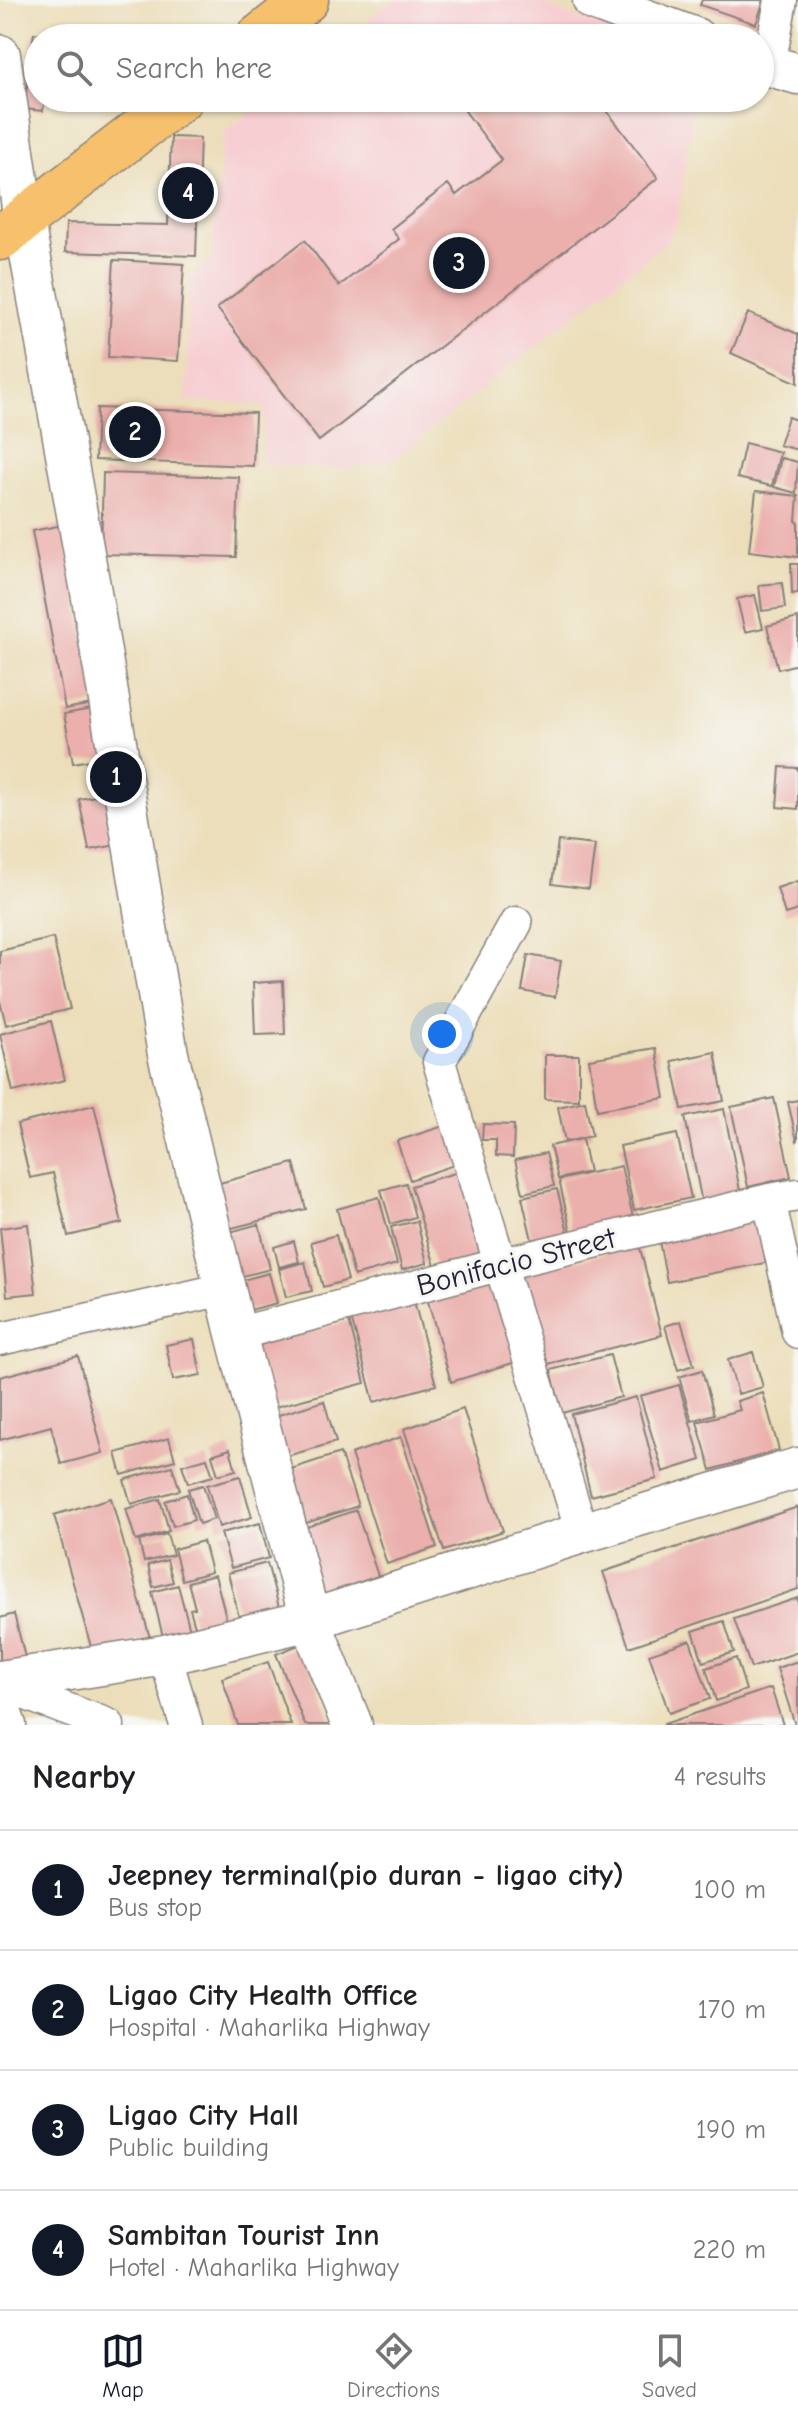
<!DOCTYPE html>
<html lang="en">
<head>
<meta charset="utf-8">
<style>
	:root { --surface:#fff; --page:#f6f6f6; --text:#202124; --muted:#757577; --line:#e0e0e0; --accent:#111827 }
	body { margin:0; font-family:"Comic Neue",sans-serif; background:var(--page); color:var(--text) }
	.you { position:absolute; left:442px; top:1034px; width:28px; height:28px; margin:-20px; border:6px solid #fff; border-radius:50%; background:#1a73e8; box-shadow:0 0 0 12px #1a73e833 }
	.badge { display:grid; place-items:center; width:52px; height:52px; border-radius:50%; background:var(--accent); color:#fff; font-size:26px; font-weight:700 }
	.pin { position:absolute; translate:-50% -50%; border:4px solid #fff; box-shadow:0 2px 8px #0006 }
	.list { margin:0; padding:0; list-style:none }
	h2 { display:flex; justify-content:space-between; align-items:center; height:104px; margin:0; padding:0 32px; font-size:34px }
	h2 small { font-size:26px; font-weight:400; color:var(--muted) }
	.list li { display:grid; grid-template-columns:52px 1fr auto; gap:24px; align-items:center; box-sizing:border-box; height:120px; padding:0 32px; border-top:2px solid var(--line) }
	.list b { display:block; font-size:30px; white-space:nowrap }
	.list p { margin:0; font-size:26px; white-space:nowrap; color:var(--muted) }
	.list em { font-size:26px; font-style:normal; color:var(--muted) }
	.icon { flex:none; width:44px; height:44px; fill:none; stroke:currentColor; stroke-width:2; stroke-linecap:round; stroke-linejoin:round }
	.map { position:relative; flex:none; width:798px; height:1725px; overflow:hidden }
	.search { position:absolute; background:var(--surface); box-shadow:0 2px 6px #0004; left:24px; right:24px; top:24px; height:88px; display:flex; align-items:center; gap:20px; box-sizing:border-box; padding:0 28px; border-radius:44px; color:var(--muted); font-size:30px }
	.sheet { height:584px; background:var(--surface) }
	nav { display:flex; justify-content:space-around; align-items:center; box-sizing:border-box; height:112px; border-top:2px solid var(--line); background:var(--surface); font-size:22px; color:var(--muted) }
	nav a { display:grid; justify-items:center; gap:4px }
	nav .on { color:var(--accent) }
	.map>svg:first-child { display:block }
	.built { fill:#f7cfd3 }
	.building { fill:#ebafac }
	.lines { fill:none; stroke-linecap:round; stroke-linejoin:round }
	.minor-casing { stroke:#87807a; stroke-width:35 }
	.tertiary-casing { stroke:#87807a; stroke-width:43 }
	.trunk-casing { stroke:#87807a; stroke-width:47 }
	.minor { stroke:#fff; stroke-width:32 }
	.tertiary { stroke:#fff; stroke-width:40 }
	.trunk { stroke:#f7c06c; stroke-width:44 }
	.labels { text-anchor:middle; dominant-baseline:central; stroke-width:6; stroke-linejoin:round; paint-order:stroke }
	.street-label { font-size:30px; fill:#22223b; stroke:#f6f6f2 }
</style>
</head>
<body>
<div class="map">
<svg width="798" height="1725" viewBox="0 0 798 1725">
	<rect width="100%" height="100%" fill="#f6f6f2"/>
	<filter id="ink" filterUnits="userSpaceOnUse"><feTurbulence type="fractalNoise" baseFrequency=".0125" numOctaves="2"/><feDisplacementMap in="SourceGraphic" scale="16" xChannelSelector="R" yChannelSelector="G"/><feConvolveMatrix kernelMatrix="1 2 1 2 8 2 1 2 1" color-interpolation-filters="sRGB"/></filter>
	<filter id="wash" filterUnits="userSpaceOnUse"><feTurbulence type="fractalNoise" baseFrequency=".006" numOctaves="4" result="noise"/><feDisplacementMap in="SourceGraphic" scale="32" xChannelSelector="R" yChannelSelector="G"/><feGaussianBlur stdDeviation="1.8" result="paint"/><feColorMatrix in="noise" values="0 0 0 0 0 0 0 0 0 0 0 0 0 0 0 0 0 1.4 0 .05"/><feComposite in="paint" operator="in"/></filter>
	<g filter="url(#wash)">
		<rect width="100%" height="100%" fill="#ecdeba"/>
		<path class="built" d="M394,0H530L632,38H345Z
			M268,98H694L678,221L668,241L394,459L346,469L262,465L264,405L186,401L189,280L212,257L223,133Z"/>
		<g id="blocks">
			<path class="building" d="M702,0H764L756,24L700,5Z
				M34,33L56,36V38H38V98H45L43,111L24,109Z
				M482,98H597L658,178L319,441L217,308L305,240L339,286L399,239L391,229L448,184L456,195L502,160L465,111Z
				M171,137L200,138L196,256L65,252L66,223L168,225Z
				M114,260L184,264L178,361L108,357Z
				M748,313L798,334V383L731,353Z
				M97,408L255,413L253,466L95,460Z
				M788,417L798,421V450L779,445Z
				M745,443L780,452L772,486L737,478Z
				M781,458L798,462L796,493L774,487Z
				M103,473L239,477L236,557L101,554Z
				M756,491L798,496L796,521L798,522V557L749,551Z
				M63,525L97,703L65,709L32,531Z
				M791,564H798V593L792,594Z
				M782,583L785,608L762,611L759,585Z
				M755,595L763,628L745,632L737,599Z
				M798,618V664L778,669L767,626Z
				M97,708L107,757L73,763L64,714Z
				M780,767L798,768V809L777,807Z
				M107,794L117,845L89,850L79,799Z
				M558,841L595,845L589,889L552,884Z
				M798,881V910L785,914L777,888Z
				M53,938L70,1009L6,1025L0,1001V951Z
				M528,955L561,961L555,997L522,991Z
				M283,981L285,1034L255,1035L253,983Z
				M51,1021L65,1080L13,1092L0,1034Z
				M656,1048L665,1098L597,1110L589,1059Z
				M715,1052L724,1101L682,1109L672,1061Z
				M545,1055H579V1100L545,1099Z
				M774,1098L791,1177L748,1187L731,1107Z
				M798,1100V1140L797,1141L788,1102Z
				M585,1101L592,1136L565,1142L558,1107Z
				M94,1105L122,1223L68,1236L53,1173L30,1178L17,1124Z
				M724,1109L741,1196L702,1203L685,1117Z
				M450,1124L463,1162L410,1180L397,1141Z
				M483,1124L514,1125L513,1157L496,1156V1140H482Z
				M677,1134L691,1198L634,1210L620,1146Z
				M582,1139L589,1172L558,1179L550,1146Z
				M546,1153L554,1186L523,1193L515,1160Z
				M294,1163L306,1209L228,1229L216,1184Z
				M621,1166L633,1217L571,1232L559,1180Z
				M465,1170L491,1260L438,1276L411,1186Z
				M406,1183L415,1217L391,1224L381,1190Z
				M557,1189L568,1232L532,1240L522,1197Z
				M379,1197L397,1264L354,1276L337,1209Z
				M762,1216L770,1262L667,1282L658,1236Z
				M417,1221L427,1263L402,1270L391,1227Z
				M28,1224L36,1293L7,1296L0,1228Z
				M259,1224L270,1269L235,1278L223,1234Z
				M336,1235L348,1280L323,1287L311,1242Z
				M294,1241L299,1262L279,1267L274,1247Z
				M639,1244L662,1335L544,1365L521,1275Z
				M305,1262L312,1291L286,1297L279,1269Z
				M490,1272L516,1362L451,1382L425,1291Z
				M269,1273L277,1303L242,1312L235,1282Z
				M413,1297L436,1385L374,1402L350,1314Z
				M349,1321L365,1383L264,1410L248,1348Z
				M681,1321L694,1365L678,1370L665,1326Z
				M194,1339L201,1375L173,1380L166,1345Z
				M753,1352L763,1387L738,1394L728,1360Z
				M610,1355L621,1397L562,1413L551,1370Z
				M78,1356L103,1453L61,1464L51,1426L0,1440V1377Z
				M702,1370L714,1414L692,1421L679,1377Z
				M679,1385L701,1460L663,1472L640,1396Z
				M763,1393L779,1450L711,1470L697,1422L740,1410L737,1401Z
				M636,1397L657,1479L591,1496L571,1414Z
				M324,1401L336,1442L280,1458L269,1418Z
				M463,1409L503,1531L444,1551L404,1429Z
				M401,1437L437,1547L387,1564L351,1454Z
				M169,1438L175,1460L122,1475L116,1453Z
				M230,1449L236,1470L218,1475L212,1455Z
				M340,1453L358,1506L294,1527L276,1474Z
				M207,1458L213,1476L188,1483L182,1465Z
				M172,1466L180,1490L131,1504L124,1480Z
				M240,1476L252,1517L219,1527L207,1485Z
				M203,1485L214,1519L199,1524L188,1489Z
				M187,1494L194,1520L173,1526L165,1501Z
				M111,1498L150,1638L93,1654L54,1515Z
				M160,1499L169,1531L136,1541L126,1509Z
				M798,1507V1589L629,1647L603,1572Z
				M356,1510L378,1576L320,1596L298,1530Z
				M260,1523L269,1558L231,1568L221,1533Z
				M167,1534L173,1555L144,1562L139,1541Z
				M203,1541L211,1572L182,1580L174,1549Z
				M167,1560L173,1582L153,1587L148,1565Z
				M267,1563L280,1611L240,1621L228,1573Z
				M215,1575L228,1625L197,1633L190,1609L195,1608L188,1582Z
				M178,1585L190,1630L163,1637L152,1592Z
				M798,1598V1652L751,1668L734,1619Z
				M14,1614L26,1661L2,1667L0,1659V1618Z
				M724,1621L734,1652L703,1662L693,1631Z
				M690,1640L710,1699L669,1713L649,1654Z
				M301,1644L332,1723L328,1725H305L276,1654Z
				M736,1658L746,1690L716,1701L706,1668Z
				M798,1661V1725H795L777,1668Z
				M268,1662L291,1725H238L222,1678Z
				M771,1688L783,1725H664V1724Z"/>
		</g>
	</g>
	<g filter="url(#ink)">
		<use href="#blocks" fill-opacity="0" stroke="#87807a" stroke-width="2"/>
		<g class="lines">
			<defs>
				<path id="minor" d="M769,66L781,0
					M516,923L439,1062L582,1533
					M769,1200L798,1332
					M236,1334L502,1264L769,1200L798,1195
					M0,1339L225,1289
					M165,1655L186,1725
					M0,1684L108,1725
					M0,1697L10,1725"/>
				<path id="tertiary" d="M593,0L695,38
					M0,55L24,221L90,586L168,1054L236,1334L310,1620L352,1725
					M760,63L798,74
					M0,1681L165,1655L310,1620L582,1533L798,1468"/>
				<path id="trunk" d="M258,38L306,0
					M0,238L181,98"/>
			</defs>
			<use href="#minor" class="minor-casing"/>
			<use href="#tertiary" class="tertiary-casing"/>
			<use href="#trunk" class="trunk-casing"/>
			<use href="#minor" class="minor"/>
			<use href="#tertiary" class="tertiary"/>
			<use href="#trunk" class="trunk"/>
		</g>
	</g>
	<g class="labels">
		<g class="street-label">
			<text transform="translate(516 1262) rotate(-14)">Bonifacio Street</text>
		</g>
	</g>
</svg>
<div class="you"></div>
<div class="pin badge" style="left:116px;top:777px">1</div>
<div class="pin badge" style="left:135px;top:432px">2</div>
<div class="pin badge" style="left:459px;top:263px">3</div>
<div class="pin badge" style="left:188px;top:193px">4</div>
<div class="search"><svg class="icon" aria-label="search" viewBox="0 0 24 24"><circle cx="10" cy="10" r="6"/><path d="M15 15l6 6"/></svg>Search here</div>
</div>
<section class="sheet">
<h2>Nearby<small>4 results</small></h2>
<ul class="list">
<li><span class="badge">1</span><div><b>Jeepney terminal(pio duran - ligao city)</b><p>Bus stop</p></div><em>100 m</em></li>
<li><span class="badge">2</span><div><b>Ligao City Health Office</b><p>Hospital · Maharlika Highway</p></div><em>170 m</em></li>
<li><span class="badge">3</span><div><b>Ligao City Hall</b><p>Public building</p></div><em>190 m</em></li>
<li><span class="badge">4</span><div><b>Sambitan Tourist Inn</b><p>Hotel · Maharlika Highway</p></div><em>220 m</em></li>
</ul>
</section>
<nav>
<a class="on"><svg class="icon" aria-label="map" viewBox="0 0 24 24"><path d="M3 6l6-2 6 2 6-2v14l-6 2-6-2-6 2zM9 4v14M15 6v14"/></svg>Map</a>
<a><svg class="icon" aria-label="directions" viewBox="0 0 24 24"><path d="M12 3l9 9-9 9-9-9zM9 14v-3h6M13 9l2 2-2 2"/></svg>Directions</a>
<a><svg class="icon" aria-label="saved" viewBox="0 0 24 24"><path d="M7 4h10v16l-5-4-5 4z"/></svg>Saved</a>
</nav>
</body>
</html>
